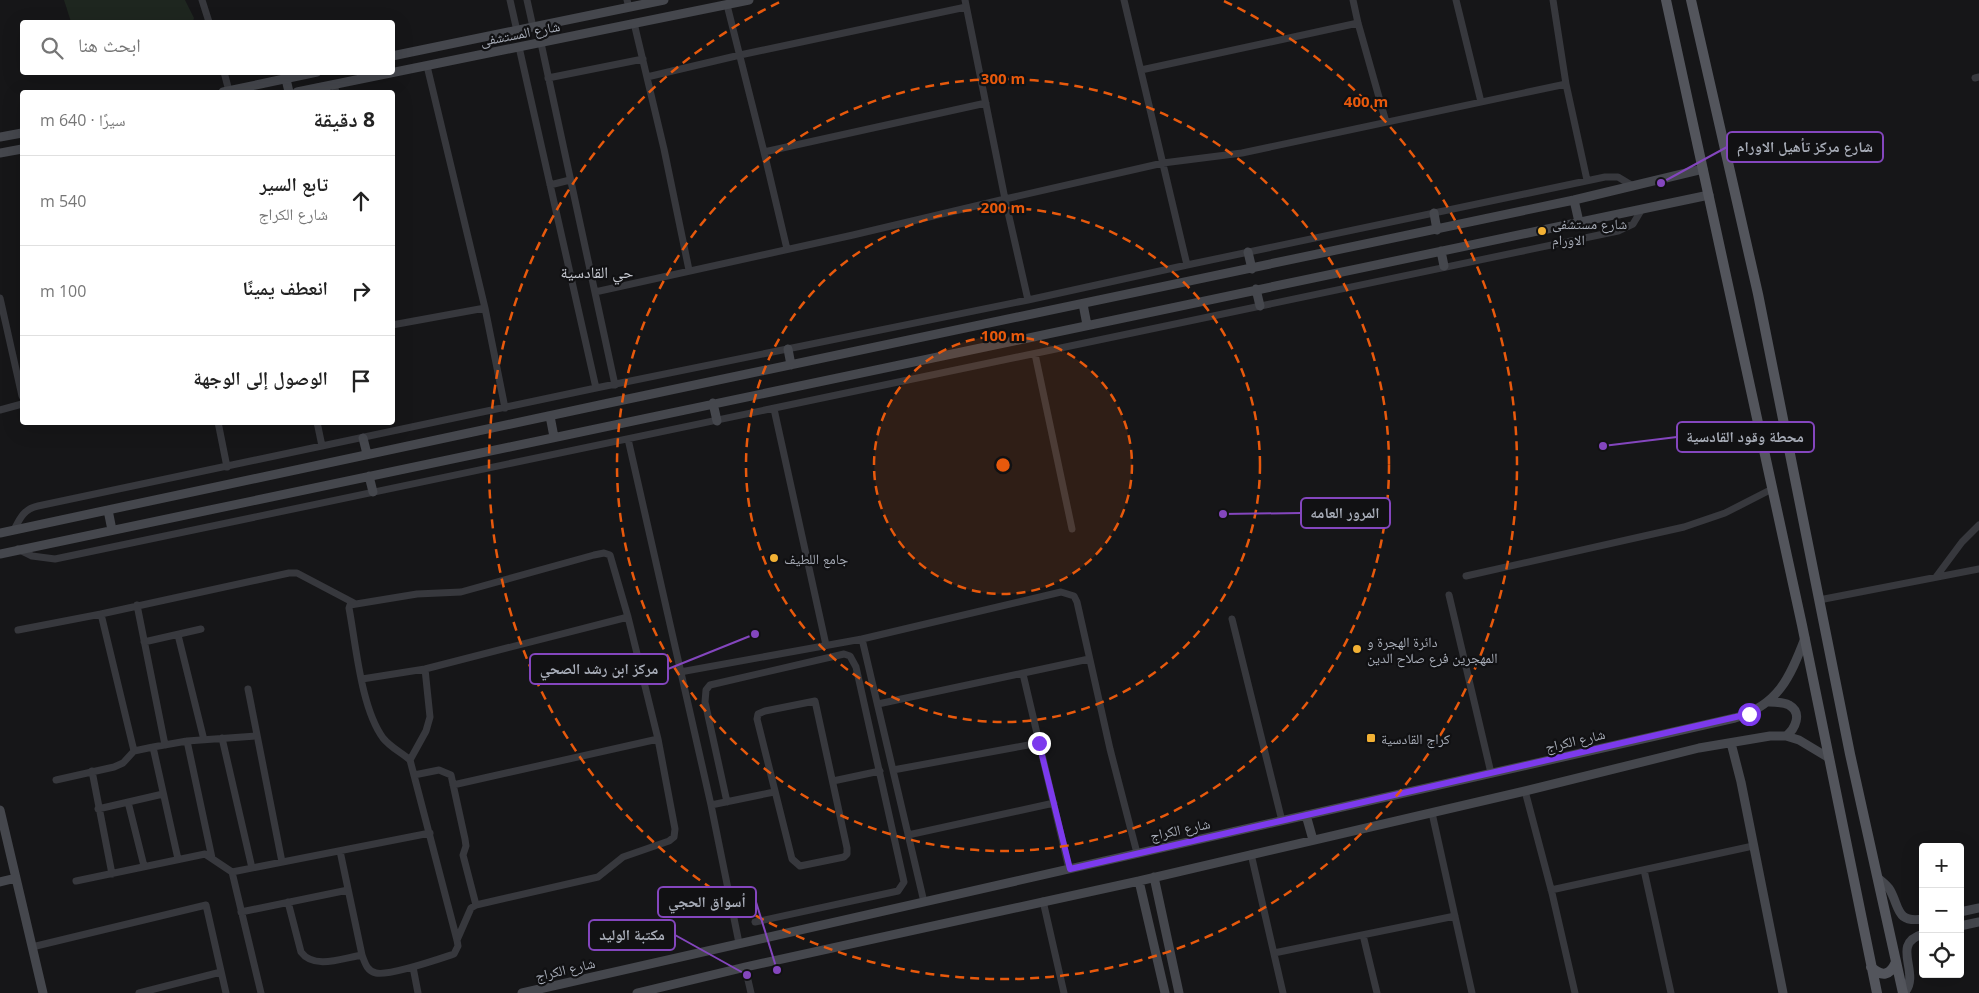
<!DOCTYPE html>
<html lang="ar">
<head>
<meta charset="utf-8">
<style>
	:root { --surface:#fff; --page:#f6f6f6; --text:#222; --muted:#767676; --line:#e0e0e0 }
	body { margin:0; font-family:"Open Sans","Noto Naskh Arabic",sans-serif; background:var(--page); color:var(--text); direction:rtl }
	.controls { position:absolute; right:15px; bottom:15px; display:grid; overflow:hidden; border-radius:5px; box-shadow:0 5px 20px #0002 }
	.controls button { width:45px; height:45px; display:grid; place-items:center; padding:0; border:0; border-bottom:1px solid var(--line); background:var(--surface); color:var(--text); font:25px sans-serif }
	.stop { position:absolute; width:15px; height:15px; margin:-11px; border:4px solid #7c3aed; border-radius:50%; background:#fff }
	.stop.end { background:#7c3aed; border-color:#fff; box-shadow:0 1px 5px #0008 }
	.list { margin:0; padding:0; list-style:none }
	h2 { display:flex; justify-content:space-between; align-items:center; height:65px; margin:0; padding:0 20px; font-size:21px }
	h2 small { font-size:16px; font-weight:400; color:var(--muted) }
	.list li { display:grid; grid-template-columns:32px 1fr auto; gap:15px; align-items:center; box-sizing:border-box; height:90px; padding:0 20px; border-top:1px solid var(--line) }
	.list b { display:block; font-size:19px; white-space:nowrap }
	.list p { margin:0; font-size:16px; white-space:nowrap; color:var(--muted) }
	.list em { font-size:16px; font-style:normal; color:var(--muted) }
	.icon { flex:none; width:28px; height:28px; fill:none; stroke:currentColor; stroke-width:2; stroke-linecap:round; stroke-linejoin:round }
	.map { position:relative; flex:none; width:1979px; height:993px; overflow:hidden; direction:ltr }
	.search { position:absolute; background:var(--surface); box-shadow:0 5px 20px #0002; left:20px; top:20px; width:375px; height:55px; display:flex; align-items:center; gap:12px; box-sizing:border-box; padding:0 18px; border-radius:5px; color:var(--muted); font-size:19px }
	.panel { position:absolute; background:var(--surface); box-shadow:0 5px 20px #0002; left:20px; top:90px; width:375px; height:335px; border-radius:5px; direction:rtl }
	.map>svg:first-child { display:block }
	.green { fill:#1e261f }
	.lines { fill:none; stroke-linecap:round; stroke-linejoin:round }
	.street { stroke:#37383d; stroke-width:7 }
	.secondary { stroke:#45474d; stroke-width:9 }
	.primary { stroke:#53555c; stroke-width:10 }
	.route { stroke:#7c3aed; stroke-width:6 }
	.ring { fill:none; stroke:#e8590c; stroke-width:2.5; stroke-dasharray:9 6 }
	.poi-dot { fill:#f2b134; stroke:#111113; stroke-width:2 }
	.labels { text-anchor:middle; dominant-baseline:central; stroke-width:4.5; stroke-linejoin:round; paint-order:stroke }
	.street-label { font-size:14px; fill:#a8adb8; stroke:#111113 }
	.poi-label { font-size:14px; fill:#a8adb8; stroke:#111113; text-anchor:start }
	.quarter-label { font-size:16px; fill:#c9ccd4; stroke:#111113 }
	.centre { fill:#e8590c; stroke:#111113; stroke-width:2.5 }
	.ring-label { font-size:15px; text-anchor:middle; font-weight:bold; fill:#e8590c; stroke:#111113; stroke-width:4.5; stroke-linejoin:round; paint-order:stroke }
	.leader { fill:none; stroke:#8446be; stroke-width:2 }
	.callout-dot { fill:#8446be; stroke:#111113; stroke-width:2 }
	.callout { fill:#111113; stroke:#8446be; stroke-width:2 }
	.callout-label { font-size:15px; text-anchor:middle; font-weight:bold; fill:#a8adb8 }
</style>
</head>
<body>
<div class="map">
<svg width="1979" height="993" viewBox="0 0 1979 993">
	<rect width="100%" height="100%" fill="#161618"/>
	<path class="green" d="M64,0H185L194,18L193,21L188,22H71Z"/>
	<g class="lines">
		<path class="street" d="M202,0L209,22
			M510,0L517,31
			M527,0L533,27
			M627,0L629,7
			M965,0L1005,199L1163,163L1242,153L1566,84
			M1124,0L1187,265
			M1353,0L1358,23L1386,122
			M1456,0L1481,102
			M1553,0L1566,84L1587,180
			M727,5L764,152L986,103
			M634,23L664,149L689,270
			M541,43L615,385
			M519,47L596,388
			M427,66L485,308L505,408
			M1141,70L1358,23
			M224,72L229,91
			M647,77L740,55L966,7
			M548,78L643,59
			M1975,78L1979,77
			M334,85L336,92
			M764,152L787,249
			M550,185L570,180
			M595,292L853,235L1005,199L1028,300
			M0,298L22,396
			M392,325L485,308
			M1035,354L1072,529
			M774,409L826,645
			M0,410L22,404
			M218,422L227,467
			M317,422L322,446
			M628,439L711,805L739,943
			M14,530C20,518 24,509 38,506L596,388L1028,300L1187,265L1605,177H1618L1633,186
			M18,549L32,556L55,559L1618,231L1633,224L1642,209
			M1466,576L1684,527L1725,513L1772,489
			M1936,577L1962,542L1979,525
			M1449,595L1491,773
			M1819,600L1979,569
			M137,605L165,745
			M101,614L134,751
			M1232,619L1282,821
			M18,630L101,614L289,573H297L354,603
			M178,635L204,740
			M144,642L201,629
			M680,672L862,639
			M1023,674L1069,869
			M362,679L425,669L628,617
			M248,689L282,862
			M815,701L847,848V854L844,857L800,866L792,859L757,719L758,714L765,711Z
			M878,704L1089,659
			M222,738L252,868
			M187,741L212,858
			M153,747L178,859
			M410,760C402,753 390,747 383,738C361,708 356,645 349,608L350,605L417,594L461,592L594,555L604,553L610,555L628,617L658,739L675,829L674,837L669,841L623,857L598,877L476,905L471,908L457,940
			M893,770L1039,743
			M92,771L112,874
			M414,775L439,770L451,775L465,839L466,846L463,855L476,905
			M56,780L114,767L123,763L134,751L153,747L187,741L257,736
			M833,781L880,771
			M453,785L658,739
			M1525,791L1552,893L1575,993
			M128,802L144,866
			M727,802L705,702L706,690L710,685L844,654L850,656L856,667L904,882L898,891L755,922
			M711,805L774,792
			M98,809L163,794
			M1432,813L1472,993
			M908,835L1054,803
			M340,851L362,955C365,963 367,971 376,973C390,976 439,959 454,954L458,946L457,940L410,760L426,731L430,717L425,669
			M1251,854L1283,993
			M1644,870L1671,993
			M232,872L430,833
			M76,881L205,854L232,872L261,993
			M1551,890L1753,846
			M1043,901L1064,993
			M288,902L301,952C314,970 343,958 362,955
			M924,902L862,639L1061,592L1074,596L1077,602L1110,749L1137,853
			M241,912L348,890
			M1363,935L1377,993
			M32,947L206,905L226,993
			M1274,953L1455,916
			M413,967L418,993
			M745,967L751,993
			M139,993L221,972"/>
		<path class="secondary" d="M392,56L664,0
			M286,79L289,92
			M223,92L317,72
			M297,92L749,0
			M0,137L22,133
			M0,153L22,149
			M1574,200L1579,222
			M1434,213L1437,230
			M1441,251L1444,266
			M1248,252L1252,269
			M1256,289L1260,306
			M1083,304L1087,325
			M788,349L791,365
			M713,403L717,421
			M550,416L554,437
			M363,438L367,454
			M369,476L373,492
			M108,510L112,530
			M0,533L609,403L1574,200L1703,169
			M0,554L1709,195
			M1769,702C1776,702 1783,702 1789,705C1803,713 1795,729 1786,736
			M1731,743L1741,782L1783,993
			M0,810L43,993
			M1306,815L1313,840
			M1154,877L1179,993
			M1878,878C1882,882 1887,885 1890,890C1900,908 1896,923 1923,919
			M1139,881L1165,993
			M0,882L16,878
			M1960,912L1979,908
			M1960,926L1979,922
			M522,993L1735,718C1778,705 1790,678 1805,638
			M637,993L745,967L1139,881L1525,791L1699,748L1770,736H1786L1799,740L1829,758
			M1904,993C1922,973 1889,944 1923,934"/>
		<path class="primary" d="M1666,0L1802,625L1877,993
			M1691,0L1758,294L1850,754L1903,993
			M1871,967C1882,977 1890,976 1896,962"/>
	</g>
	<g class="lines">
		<path class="route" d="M1039,743L1070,869L1749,714"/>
	</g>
	<circle cx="1003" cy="465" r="129" fill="#e8590c" fill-opacity=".12"/>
	<g class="ring">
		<circle cx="1003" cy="465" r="129"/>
		<circle cx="1003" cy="465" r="257"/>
		<circle cx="1003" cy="465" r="386"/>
		<path d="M1224 1A514 514 0 1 1 782 1"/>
	</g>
	<g class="poi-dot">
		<circle cx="1542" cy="231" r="5"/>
		<circle cx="774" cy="558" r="5"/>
		<circle cx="1357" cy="649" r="5"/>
		<rect x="1366" y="733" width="10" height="10" rx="2.5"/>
	</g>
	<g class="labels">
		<g class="street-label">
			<text transform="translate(520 33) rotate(-11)">شارع المستشفى</text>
			<text transform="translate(1575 740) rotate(-13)">شارع الكراج</text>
			<text transform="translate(1180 829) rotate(-12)">شارع الكراج</text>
			<text transform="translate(565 969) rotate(-13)">شارع الكراج</text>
		</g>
		<g class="poi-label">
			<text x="1552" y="223">شارع مستشفى<tspan x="1552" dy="16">الاورام</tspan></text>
			<text x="784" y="558">جامع اللطیف</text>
			<text x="1367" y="641">دائرة الهجرة و<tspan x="1367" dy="16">المهجرين فرع صلاح الدين</tspan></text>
			<text x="1381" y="738">كراج القادسية</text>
		</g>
		<g class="quarter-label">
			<text x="597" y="272">حي القادسية</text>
		</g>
	</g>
	<circle cx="1003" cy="465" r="8" class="centre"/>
	<g class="ring-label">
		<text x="1003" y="84">300 m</text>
		<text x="1366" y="107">400 m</text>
		<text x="1003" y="213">200 m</text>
		<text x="1003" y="341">100 m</text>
	</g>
	<path class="leader" d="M1661 183L1727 147M1603 446L1677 437M1223 514L1301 513M755 634L668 669M777 970L756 902M747 975L675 935"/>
	<g class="callout-dot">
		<circle cx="1661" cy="183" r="5"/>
		<circle cx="1603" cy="446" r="5"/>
		<circle cx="1223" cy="514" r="5"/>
		<circle cx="755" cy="634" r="5"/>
		<circle cx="777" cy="970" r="5"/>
		<circle cx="747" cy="975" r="5"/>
	</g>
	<g class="callout">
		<rect x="1727" y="132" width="156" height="30" rx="5"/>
		<rect x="1677" y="422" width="137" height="30" rx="5"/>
		<rect x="1301" y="498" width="89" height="30" rx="5"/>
		<rect x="530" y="654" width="138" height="30" rx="5"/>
		<rect x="658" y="887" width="98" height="30" rx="5"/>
		<rect x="589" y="920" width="86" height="30" rx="5"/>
	</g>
	<g class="callout-label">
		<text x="1805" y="152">شارع مركز تأهيل الاورام</text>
		<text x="1745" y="442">محطة وقود القادسية</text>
		<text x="1345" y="518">المرور العامه</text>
		<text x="599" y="674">مركز ابن رشد الصحي</text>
		<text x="707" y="907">أسواق الحجي</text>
		<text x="632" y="940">مكتبة الوليد</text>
	</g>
</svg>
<div class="controls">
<button>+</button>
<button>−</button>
<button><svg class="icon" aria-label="locate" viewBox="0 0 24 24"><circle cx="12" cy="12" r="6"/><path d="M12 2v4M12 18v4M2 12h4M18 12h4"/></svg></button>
</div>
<div class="stop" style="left:1749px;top:714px"></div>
<div class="stop end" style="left:1039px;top:743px"></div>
<div class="search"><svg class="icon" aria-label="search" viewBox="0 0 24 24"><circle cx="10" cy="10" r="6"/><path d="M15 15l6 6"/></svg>ابحث هنا</div>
<section class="panel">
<h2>8 دقيقة<small>سيرًا · 640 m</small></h2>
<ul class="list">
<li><svg class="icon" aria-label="ahead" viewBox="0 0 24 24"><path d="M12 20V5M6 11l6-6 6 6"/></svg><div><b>تابع السير</b><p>شارع الكراج</p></div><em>540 m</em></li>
<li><svg class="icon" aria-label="right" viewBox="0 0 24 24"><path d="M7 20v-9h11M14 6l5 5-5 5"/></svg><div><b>انعطف يمينًا</b></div><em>100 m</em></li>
<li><svg class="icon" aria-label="arrive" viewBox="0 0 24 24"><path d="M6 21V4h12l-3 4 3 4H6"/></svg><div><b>الوصول إلى الوجهة</b></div></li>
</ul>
</section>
</div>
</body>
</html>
